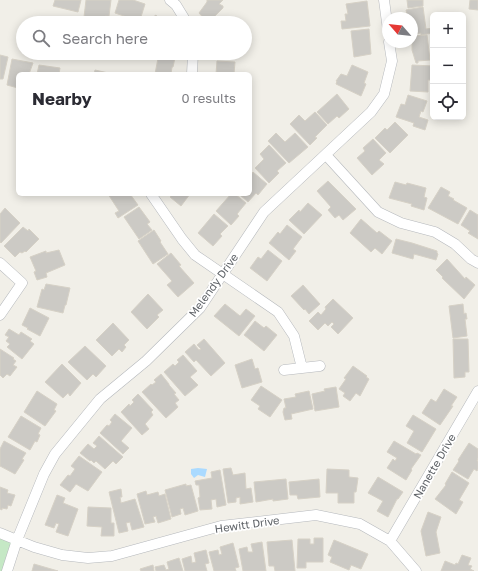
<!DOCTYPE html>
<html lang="en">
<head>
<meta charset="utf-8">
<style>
	:root { --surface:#fff; --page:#f2f2f3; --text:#2b2b33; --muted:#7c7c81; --line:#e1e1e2 }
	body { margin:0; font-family:"Golos Text",sans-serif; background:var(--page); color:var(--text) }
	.controls { position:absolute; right:12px; top:12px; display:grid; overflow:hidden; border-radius:6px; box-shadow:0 2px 10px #0003 }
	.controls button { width:36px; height:36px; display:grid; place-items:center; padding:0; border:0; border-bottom:1px solid var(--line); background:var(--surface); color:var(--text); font:20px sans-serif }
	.compass { position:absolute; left:382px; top:12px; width:36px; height:36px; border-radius:50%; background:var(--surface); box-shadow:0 2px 10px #0003; rotate:298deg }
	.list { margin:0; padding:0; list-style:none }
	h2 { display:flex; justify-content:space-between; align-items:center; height:52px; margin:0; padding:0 16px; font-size:17px }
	h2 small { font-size:13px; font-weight:400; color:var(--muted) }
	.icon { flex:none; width:22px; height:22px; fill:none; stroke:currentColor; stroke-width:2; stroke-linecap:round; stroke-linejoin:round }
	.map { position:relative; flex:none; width:478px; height:571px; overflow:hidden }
	.search { position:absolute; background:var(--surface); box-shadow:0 2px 10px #0003; left:16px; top:16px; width:236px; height:44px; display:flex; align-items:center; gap:10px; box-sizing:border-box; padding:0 14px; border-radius:22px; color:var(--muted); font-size:15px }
	.panel { position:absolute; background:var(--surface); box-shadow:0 2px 10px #0003; left:16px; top:72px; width:236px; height:124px; border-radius:6px }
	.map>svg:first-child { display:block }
	.green { fill:#c5e8c5 }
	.water { fill:#aadaff }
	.building { fill:#cccac5; stroke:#d6d1c6 }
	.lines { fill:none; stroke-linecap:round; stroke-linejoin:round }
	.street-casing { stroke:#b5b8bc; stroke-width:11 }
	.street { stroke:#fff; stroke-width:10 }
	.labels { text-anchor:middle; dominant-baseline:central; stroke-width:3.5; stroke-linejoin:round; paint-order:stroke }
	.street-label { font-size:11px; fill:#5f6368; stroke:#fff }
</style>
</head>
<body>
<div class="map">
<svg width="478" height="571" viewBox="0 0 478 571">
	<rect width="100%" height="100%" fill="#f1efe8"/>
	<path class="green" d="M0,533L19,539L8,571H0Z"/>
	<path class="water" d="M198,468L207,469L205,477L198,475L194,478L191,474V469Z"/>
	<path class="building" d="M55,0H81L78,12L53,6Z
		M86,0H111L109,16H105V20L96,18V20L87,19V17H84Z
		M119,0H133L145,4L140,20L138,19L137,23H129L130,18L115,13Z
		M207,0H223L219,4L223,6V8L208,23L199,13L207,2Z
		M407,0H423V6L408,8Z
		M470,0H478V10L469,9Z
		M367,1L370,26L342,29L341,21H346L345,14H348L346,4Z
		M423,7L426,29L433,28V33L421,35V33L412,34V18H408L406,10Z
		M156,15L161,23H145Z
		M369,29L371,54L354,57L351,31Z
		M427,35L430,60L418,61V63H416L412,50V36Z
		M159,53H176L173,67H172L171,74H155Z
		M220,53H235V55L221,57Z
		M0,55L8,57L3,79H0Z
		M12,59L33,63L29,74H18V88L7,85Z
		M217,61L235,62L234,74H216Z
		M39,65L60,68L59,74H37Z
		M352,65L368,72L364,83L366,84L361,96L336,84L337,81H336L341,74L347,76Z
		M412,65L433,66V80H428V92L410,91Z
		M95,70L113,74H94Z
		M337,94L349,109L339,118L337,116L328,124L317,112Z
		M408,95L427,101L423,112L421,111L419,117L428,120L425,130L413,126L414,123L396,117L401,104L405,105Z
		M315,112L327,125L315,137L317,138L310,145L290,124L299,115L305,121Z
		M395,122L408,135L390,153L375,138L385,128L387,130Z
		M276,133L285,142L295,133L308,147L289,163L268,141Z
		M373,139L386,153L379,160L384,164L372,175L357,158L365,151L363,148Z
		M269,145L286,163L277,171L279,173L269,183L255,168L264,159L260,154Z
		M253,172L267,184L258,195L256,193L248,202L239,194H250V176Z
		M328,181L356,209L343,220L339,215L335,218L328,210L331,207L317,191Z
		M395,182L406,185L407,183L426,188L424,197L427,198L424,210L411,206L412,204L389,198Z
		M441,187L450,192L448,196L454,199L453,200L467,208L458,224L428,208Z
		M108,194L128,195L130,194L138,205L118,218L115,213L119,211Z
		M173,194H190L181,206L170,197Z
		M231,194H235L246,203L237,214L239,216L231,225L216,211Z
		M308,203L322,215L304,234L289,220L299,210L300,212Z
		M139,207L150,222L147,224L152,230L139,239L124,217Z
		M5,208L20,223L1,243L0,242V214Z
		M470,210L478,215V239L468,233L470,231L461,225Z
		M214,214L228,226L220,234L222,236L213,246L198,233Z
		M361,219L377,233L379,231L392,241L382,254L375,248L371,252L350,233Z
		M287,225L302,237L293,249L296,251L289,260L269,243L278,232L280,234Z
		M23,227L28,231L29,229L39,239L26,252L25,251L22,253L20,252L15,257L4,246Z
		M154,230L161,241L160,242L168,254L153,264L138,241Z
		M396,239L412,243L437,251V253L438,254L436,260L414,254L413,259L392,253Z
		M59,250L65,265L46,273L47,277L37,280L34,272L36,271L30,257L46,251V253Z
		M268,250L282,261L267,281L250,268L258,257L261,259Z
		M171,253L181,265L179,266L194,283L178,297L167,285L172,281L157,264Z
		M447,259L465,279L466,277L475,285L464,299L442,278L443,277L436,270Z
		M46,284L70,288L66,305H65L63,313L37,307L42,289L44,290Z
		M303,285L320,304L309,314L305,309L304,310L291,296Z
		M148,294L163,310L157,315L159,317L147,329L131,312Z
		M333,299L353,318L338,334L331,327L334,324L332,322L328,326L325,323L318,330L309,321L318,312L321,315L326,309L325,307Z
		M225,304L240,316L246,309L255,316L239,336L214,316Z
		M463,304L464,314L466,313L467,319H465L467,336L453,338L449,306Z
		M30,308L49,318L40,336L27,329L28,328L22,325Z
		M255,321L264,328L266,326L277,335L264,351L244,335Z
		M113,323L129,340L124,345L126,347L122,352L119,349L112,356L96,340Z
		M9,329L19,335L21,332L32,339L30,341L34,344L22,359L7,347L10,344L6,341L9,337L5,335Z
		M204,339L225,363L211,376L196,360L194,362L185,352L194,344L199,350L201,349L197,345Z
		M453,339H468L469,372H465V377L454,378Z
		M85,346L106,366L96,377L93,374L87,380L68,362Z
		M0,349L14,358L13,359L16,361L13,365L17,367L10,376L7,374L3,378L0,375Z
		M183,355L197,371L190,377L198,385L185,396L164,372L173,364L175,366L179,362L177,360Z
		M252,359L255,369L258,368L262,382L242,388L235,365Z
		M62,364L81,383L70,396L68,393L63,398L45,382Z
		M353,366L367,376L366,377L369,379L360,396L356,393L350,401L343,396L345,393L339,389L346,379L344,378Z
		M161,374L169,384V385L176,393L174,394L179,400L175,403L178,407L166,418L142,392L151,384L152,385L156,382L154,380Z
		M261,386L282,400L270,417L258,409L260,406L251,400Z
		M336,387L339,407L315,411L312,394L325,391L324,389Z
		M444,389L457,397L451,406H453L440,425L422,413L431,399L436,402Z
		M37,391L57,404L54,410L56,411L45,426L24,412Z
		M309,391L313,409L291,414L292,419L285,420L283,412L284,408H286L284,399L296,397L295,394Z
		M138,394L153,410L151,412L153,415L145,424L149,429L142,435L121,412L129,404L130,406L134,402L132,400Z
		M115,414L132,428L121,441L129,448L123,454L100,433L107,425L109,426L112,422L110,420Z
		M413,415L436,429L422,452L407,443L414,431L406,426Z
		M21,416L41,428L38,434L40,435L37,442L35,441L30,450L8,437Z
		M99,436L123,457L116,464L113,461L105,469L96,461L94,463L91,460L90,461L80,453L88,444L94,449L97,446L93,443Z
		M4,441L26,453L22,459L24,460L15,474L0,466V449Z
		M394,441L416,454L417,453L421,455L411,469L412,470L406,480L387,468L393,459L395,461L397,458L387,452Z
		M469,443L478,449V458L477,461H478V469L477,471L474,469L468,479L453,470L459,461L458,460Z
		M79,456L102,472L88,491L76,484L70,492L60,485L68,475L70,476L75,469L71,466Z
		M231,468L233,475L245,473L246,489L251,488L253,502L240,504V497L236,498V502L228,503L223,469Z
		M327,469L349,470V477L358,478L356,492H354V503H338V493H326Z
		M220,470L226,505L217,507L216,499L211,500L212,509L200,510L198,498L200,497L199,485H196L195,481L212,478L211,472Z
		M452,472L469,483L459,500L463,502L456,514L435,499L446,485L445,484Z
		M378,477L403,492L398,499H397L388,517L377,511L383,501L368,493Z
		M286,479L288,499L273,501V499L256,502L254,482Z
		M319,479L320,497L298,499L297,495H290L289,482Z
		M186,484V486L191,485L198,511L185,515L183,508L180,509L181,514L172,517L165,490Z
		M0,487L8,490L7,493L15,495L11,506L8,505L7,509L2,508V510L0,509Z
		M121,489L122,497H120L121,503L135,499L144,527L132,530L130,522L126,523L128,531L119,533L109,492Z
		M146,491L147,495L158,492L159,496L165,494L171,519L158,523L156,516L153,517L155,522L145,524L137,494Z
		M57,495L65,498L63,503L78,509L68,536L56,532L59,524L56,523L54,528L45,525Z
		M88,507L111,508V523H114V536H101L102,527L87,526Z
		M428,512L441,517L436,532L440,553L426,556L421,531Z
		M314,538H323V562H306V568H297L298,539H310V544H314Z
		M292,540L295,571H275L274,566H269L267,542Z
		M334,540L368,554L361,569L351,565L349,570L330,562L332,557L328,555Z
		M262,542L266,571H243L239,549L247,547L248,552H253L251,544Z
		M233,543L239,567L235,568L236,571H214L209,552L218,550L219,555L222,554L220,547Z
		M206,550L209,563L205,564L207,571H185L182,559L191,556L192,563L196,562L194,553Z
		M462,555L471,558L468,565L472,566L470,569L474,571H441L445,561L455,565L456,563L458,564Z
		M179,558L183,571H156L155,567L164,565L166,570L169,569L167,562Z
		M34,564L58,571H32Z
		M153,565L154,571H141L140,569Z"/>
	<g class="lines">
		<defs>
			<path id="street" d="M170,0L176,5L187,23
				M384,0L388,30
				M192,74L193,53
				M326,155L378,212L401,223L435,232L455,244L471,259L478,263
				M151,194L182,239L195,255L278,312L294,336L302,368L320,366
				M0,263L22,283L0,315
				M284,370L302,368
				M0,533L34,547L62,555L88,558L112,556L221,526L316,515L360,524L390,541L416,571
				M390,541L478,391
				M7,571L17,540L44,474L55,454L100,399L146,361L200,308L264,212L371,112L384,94L392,61L389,42"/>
		</defs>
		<use href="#street" class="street-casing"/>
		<use href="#street" class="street"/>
	</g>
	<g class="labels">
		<g class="street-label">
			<text transform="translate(213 285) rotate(-54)">Melendy Drive</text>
			<text transform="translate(434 466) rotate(-60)">Nanette Drive</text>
			<text transform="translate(247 524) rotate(-8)">Hewitt Drive</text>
		</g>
	</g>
</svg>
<div class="controls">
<button>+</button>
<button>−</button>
<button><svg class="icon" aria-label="locate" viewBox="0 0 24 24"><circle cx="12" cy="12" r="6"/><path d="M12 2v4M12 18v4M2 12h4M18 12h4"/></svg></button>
</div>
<svg class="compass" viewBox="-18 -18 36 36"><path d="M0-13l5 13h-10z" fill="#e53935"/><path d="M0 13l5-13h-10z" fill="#7c7c81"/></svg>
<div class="search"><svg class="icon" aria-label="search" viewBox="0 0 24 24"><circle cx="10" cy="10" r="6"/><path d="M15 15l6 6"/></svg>Search here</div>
<section class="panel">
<h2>Nearby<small>0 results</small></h2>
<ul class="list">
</ul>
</section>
</div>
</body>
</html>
